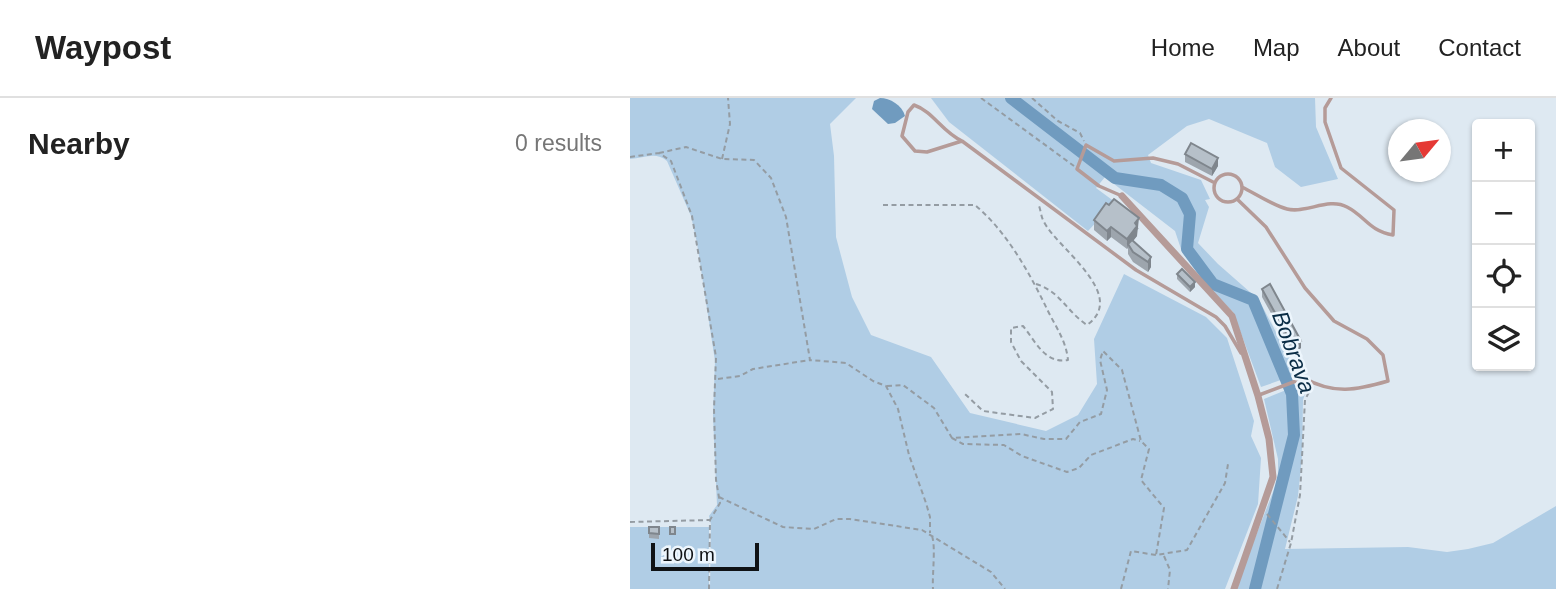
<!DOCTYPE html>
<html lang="en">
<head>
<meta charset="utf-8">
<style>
	:root { --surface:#fff; --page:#f2f2f2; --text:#222; --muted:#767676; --line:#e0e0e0 }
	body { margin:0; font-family:Helvetica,sans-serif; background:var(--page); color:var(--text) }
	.controls { position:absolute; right:21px; top:21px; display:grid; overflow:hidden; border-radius:7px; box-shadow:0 2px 5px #0004 }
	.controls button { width:63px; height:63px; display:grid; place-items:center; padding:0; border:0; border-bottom:2px solid var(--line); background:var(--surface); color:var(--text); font:35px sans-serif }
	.compass { position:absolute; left:758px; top:21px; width:63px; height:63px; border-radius:50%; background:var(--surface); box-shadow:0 2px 5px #0004; rotate:61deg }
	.scale { position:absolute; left:21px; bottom:18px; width:108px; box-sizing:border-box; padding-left:7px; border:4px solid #0f1215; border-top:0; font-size:19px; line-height:24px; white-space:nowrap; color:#0f1215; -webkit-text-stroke:5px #edf6fd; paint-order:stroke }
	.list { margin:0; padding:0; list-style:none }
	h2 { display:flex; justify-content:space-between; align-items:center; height:91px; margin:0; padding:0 28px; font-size:30px }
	h2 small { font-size:23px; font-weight:400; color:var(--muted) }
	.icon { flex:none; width:38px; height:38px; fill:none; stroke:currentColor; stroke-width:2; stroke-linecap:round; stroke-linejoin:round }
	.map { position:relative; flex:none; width:926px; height:491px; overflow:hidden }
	header { display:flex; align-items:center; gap:42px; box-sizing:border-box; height:98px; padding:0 35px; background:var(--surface); border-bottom:2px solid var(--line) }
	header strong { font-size:33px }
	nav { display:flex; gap:38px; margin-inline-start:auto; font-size:24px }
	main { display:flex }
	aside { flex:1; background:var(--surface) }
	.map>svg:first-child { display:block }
	.green { fill:#b0cde5 }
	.water { fill:#709bbf }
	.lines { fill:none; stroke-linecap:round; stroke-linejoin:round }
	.river { stroke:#709bbf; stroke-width:12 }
	.path { stroke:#949ca3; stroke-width:2; stroke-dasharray:5 3.5; stroke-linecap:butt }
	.lane { stroke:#b59b98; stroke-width:3.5 }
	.street { stroke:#b59b98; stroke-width:7 }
	.wall { fill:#9da5ad }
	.shaded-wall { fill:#7f868d }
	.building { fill:#b6c0c9; stroke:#7f868d; stroke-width:2 }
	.labels { text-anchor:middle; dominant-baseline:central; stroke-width:5; stroke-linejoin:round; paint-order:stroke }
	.water-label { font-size:23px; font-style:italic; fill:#0a2d46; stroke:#edf6fd }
</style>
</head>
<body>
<header>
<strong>Waypost</strong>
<nav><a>Home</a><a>Map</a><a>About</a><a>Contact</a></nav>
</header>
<main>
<aside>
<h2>Nearby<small>0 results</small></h2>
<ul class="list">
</ul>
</aside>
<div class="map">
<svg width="926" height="491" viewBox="0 0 926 491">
	<rect width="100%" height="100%" fill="#dee9f2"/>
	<path class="green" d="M0,0H226L200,26L204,58L206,139L222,199L241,237L301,259L340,315L416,333L448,317L467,286L464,241L494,176L576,219L597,240L624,323L621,338L631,360L628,406L595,491H80L81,427L79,418L87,407L83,318L85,263L67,145L61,118L37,63C26,53 14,60 0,61Z
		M301,0H685L686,29L708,81L671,89L645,69L637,45L579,21L557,28L518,57L521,65L571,82L580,101L575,102L579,109L568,145L588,166L629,202L668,276L631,289L603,214L575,185L552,154L545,133L475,79L466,90L485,104L458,133L319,24Z
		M671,286L676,293L673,302L672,358L668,398L655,451L778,449L817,454L838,451L863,445L926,408V491H608L609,481L648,381V361L634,301Z
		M0,429H79V491H0Z"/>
	<path class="water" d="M250,0C260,0 272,7 275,18L265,25L258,26L242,11L244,3Z"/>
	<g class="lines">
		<path class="river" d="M381,0L485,80L531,87L552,100L560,116L557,151L583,186L623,202L662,296L664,337L625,491"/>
		<path class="path" d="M351,0L444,68
			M402,0L428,23L450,35L454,43
			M29,55L56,49L92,61L124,62L141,80L156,119L180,262L216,265L243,283L256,288L268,311L279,357L296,405L300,419V435
			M0,59L29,55L41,63L62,118L86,259L84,311L86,382L90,405L80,422
			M92,61L100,26L98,0
			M253,107H345C377,134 399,174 417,211C425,228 436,242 438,262C415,266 406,244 393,228L381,230V244L391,263L422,294L423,311L405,320L353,313L335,296
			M406,186C430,193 437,214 457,227C499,197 427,150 414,124C411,119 411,113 409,108
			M88,281L110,278L123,271L180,262
			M257,288L273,287L304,310L322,340L391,336L414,341H436L450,324L471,316L477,292L470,262L473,253L492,272L511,343L519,351L511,382L534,410L526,457
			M322,340L333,346L374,347L392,358L437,374L449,370L461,357L503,341L510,343
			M89,399L153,429L184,431L206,421H220L292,432L361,474L375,491
			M637,416L660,444
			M0,424L80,422L79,491
			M302,438C306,449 302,477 303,491
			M534,458L540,472L538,491
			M491,491L501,453L526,457L557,452L595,385L598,366
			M647,491L661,445L670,397L675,302L679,294L677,288"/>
		<path class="lane" d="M332,43L297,54L285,53L272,38L278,14L284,7C304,14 311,33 332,43L506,172L586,219L595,228L611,255
			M584 90a14 14 0 1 1 28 0a14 14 0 1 1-28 0Z
			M612,89C626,96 642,107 657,111C676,116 698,99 717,109C735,118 739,133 763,137L764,112L711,70L695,24V10L701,0
			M492,98L469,88L447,71L456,47L484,63L523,60L548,66L585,85
			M607,101L636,129L675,190L704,223L737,241L753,257L758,283C727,292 704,297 674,280L629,297"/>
		<path class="street" d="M492,98L602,218L628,298L639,341L643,379L604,491"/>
	</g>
	<path class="wall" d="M555,56L588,68L582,78L555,64Z
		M464,122L509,130L507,132V138L503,143L521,169L518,174L503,164L498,156V150L497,151L481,139L477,143L464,132Z
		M547,176L565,189L560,194L547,181Z
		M632,191L671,250L663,255L632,199Z
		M19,429H29V441L19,440Z"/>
	<path class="shaded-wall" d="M588,60V68L582,78V71Z
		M509,120L507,138L499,148L498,146L497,151V141L505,125Z
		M481,129V139L477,143V133Z
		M521,159V169L518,174V164Z
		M565,184V189L560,194V189Z
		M671,243V250L663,255V248Z"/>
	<path class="building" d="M561,45L588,60L582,71L555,56Z
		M484,101L509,120L505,125L507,128L497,141L481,129L477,133L464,122L476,105L479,107Z
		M502,142L521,159L518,164L503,154L498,146Z
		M552,171L565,184L560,189L547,176Z
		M640,186L671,243L663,248L632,191Z
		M19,429H29V436L19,435Z
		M40,429H45V436H40Z"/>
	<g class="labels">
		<g class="water-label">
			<text transform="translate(664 254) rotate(70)">Bobrava</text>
		</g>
	</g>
</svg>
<div class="controls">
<button>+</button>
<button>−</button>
<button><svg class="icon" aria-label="locate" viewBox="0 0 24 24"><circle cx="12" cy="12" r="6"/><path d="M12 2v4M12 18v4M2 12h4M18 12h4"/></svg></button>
<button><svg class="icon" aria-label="layers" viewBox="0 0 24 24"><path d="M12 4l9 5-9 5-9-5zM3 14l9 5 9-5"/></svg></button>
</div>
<svg class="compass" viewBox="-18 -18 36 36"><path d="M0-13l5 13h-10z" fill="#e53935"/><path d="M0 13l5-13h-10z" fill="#767676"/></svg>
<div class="scale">100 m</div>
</div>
</main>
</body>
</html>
